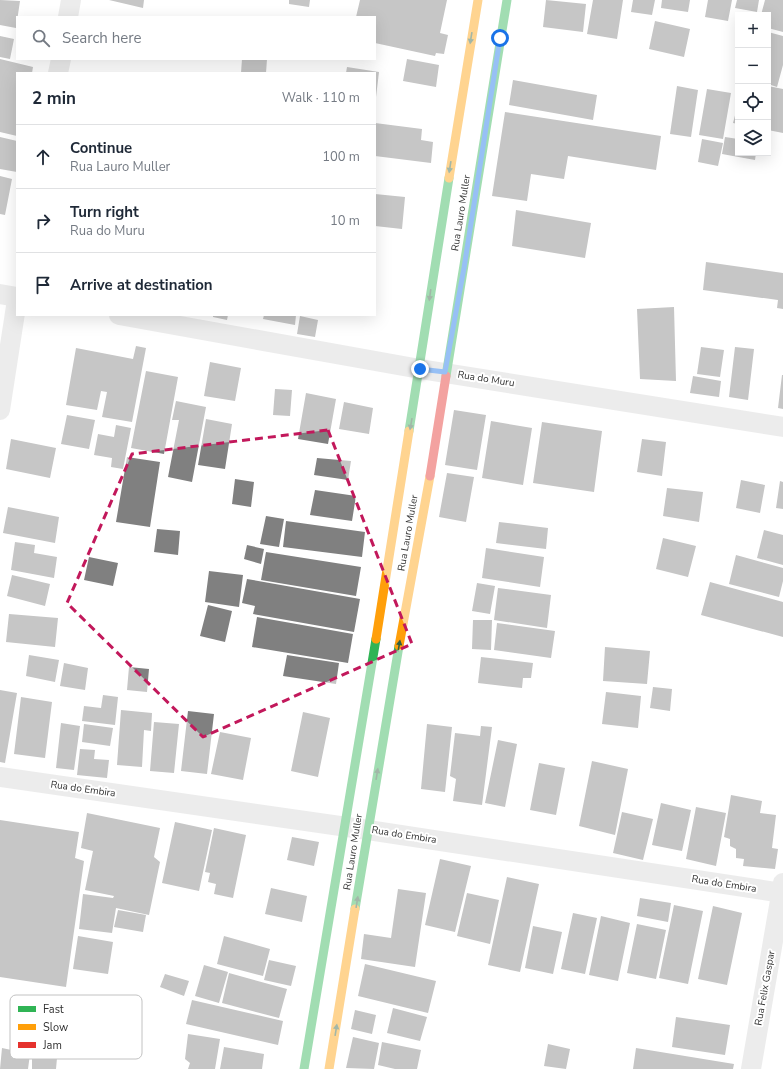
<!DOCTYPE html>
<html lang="en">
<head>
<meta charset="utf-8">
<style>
	:root { --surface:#fff; --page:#f6f6f7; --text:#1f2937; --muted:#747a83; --line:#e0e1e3 }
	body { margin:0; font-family:"Nunito Sans",sans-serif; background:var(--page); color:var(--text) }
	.controls { position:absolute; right:12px; top:12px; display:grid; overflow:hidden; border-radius:0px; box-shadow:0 4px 16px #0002 }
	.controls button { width:36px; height:36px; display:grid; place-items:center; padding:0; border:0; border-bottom:1px solid var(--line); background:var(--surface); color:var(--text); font:20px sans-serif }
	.stop { position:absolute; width:12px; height:12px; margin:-9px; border:3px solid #1a73e8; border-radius:50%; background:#fff }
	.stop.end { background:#1a73e8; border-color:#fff; box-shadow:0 1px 4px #0008 }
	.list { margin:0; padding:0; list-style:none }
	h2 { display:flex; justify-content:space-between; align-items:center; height:52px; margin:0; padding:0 16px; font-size:17px }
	h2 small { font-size:13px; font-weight:400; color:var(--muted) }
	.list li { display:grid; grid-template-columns:26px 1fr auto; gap:12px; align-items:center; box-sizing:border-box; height:64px; padding:0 16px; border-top:1px solid var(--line) }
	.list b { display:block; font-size:15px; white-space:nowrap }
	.list p { margin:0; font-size:13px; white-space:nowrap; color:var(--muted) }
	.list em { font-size:13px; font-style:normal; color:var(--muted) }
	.icon { flex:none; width:22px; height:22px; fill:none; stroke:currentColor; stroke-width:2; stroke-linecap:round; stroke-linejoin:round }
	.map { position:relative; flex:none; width:783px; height:1069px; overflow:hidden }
	.search { position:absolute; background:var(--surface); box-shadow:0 4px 16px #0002; left:16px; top:16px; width:360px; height:44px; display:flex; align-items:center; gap:10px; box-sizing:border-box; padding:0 14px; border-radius:0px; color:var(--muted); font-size:15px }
	.panel { position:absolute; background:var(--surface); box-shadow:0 4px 16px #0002; left:16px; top:72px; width:360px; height:244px; border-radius:0px }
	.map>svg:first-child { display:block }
	.building { fill:#808080 }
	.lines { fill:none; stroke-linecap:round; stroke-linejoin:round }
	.street { stroke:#d6d6d6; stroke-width:20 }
	.fast { stroke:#30b455; stroke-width:9 }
	.slow { stroke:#ff9f0a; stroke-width:9 }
	.jam { stroke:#e5322d; stroke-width:9 }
	.oneway { fill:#31603e }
	.route { stroke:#1a73e8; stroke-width:5 }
	.marked { fill:none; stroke:#c2185b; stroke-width:3; stroke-dasharray:8 5; stroke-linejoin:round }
	.labels { text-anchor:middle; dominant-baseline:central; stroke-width:4; stroke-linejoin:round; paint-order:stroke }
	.street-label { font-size:10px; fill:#323232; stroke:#fff }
	.key { fill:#fff; stroke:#c2c2c2; stroke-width:1 }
	.key-label { font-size:11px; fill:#323232 }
</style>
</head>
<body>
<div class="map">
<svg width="783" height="1069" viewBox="0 0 783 1069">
	<rect width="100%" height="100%" fill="#fff"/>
	<path class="building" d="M0,0L20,1L16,28L0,25Z
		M109,0H144L143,8Z
		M289,0H310L309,7L289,4Z
		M360,0H447L440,33L448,35L444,54L436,53L435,56L375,43V17H356Z
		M546,0L586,4L583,32L543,27Z
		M593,0H623L617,39L587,34Z
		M633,0H655L652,15L631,12Z
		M662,0H690L688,12L661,8Z
		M708,0H732L728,21L705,17Z
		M737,0H759L757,12L735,8Z
		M765,0H783V32L768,28V15H761Z
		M655,21L690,29L684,57L649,49Z
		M768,32L783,36V65L777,87L768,84Z
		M0,36L14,39L10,59L0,57Z
		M0,59L33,67L32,73H17V136L0,132Z
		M242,59H267L266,73H241Z
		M407,59L439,65L436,87L403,81Z
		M347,67L379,72L376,97L375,73H346Z
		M513,80L597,95L593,120L509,105Z
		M677,86L698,90L691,137L670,134Z
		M768,86L783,89V133L768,130Z
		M707,89L731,93L723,139L699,135Z
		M738,104V124L733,123Z
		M505,112L661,136L656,170L568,156L564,179L531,174L527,201L492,196Z
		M375,123L422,129L421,140L433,142L431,163L375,156Z
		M0,137L17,141V172L0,169Z
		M725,137L738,139V153H756L755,160L722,154Z
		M702,139L723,143L718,166L698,162Z
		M0,176L12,179L5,215L0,214Z
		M375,194L405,197L402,229L375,226Z
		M516,210L591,223L585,258L512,246Z
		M706,262L783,273V309L777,308L778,300L703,290Z
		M674,307L676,381L640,379L637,309Z
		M213,315H228L227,320L213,317Z
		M264,315H296L295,325L263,319Z
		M300,316L318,320L315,337L297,334Z
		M136,346L146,348L132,422L102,417L107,392L101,391L97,410L66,405L76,348L133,359Z
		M701,347L724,350L720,377L697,374Z
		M735,347L754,349L748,400L729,397Z
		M210,362L241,368L235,401L204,396Z
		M146,371L178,377L164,454L131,448Z
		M782,375H783V409L778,408Z
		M693,376L721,381L719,397L690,393Z
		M275,389L292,390L290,416L273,415Z
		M306,393L336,399L328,444L298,439Z
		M176,401L206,407L192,482L168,477L179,420H172Z
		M344,402L373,408L369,434L339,429Z
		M454,410L486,415L477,470L445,465Z
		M67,415L95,420L89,449L61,444Z
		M206,419L232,424L225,469L198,465Z
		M491,421L532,428L523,485L482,478Z
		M542,422L602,431L594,492L533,483Z
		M116,425L131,428L123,469L111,467L112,458L94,455L98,434L114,437Z
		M11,439L56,448L50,478L6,469Z
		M642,439L666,442L662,476L637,472Z
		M127,457L160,462L150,527L116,522Z
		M317,458L351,461L348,480L314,475Z
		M447,473L474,477L466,522L439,517Z
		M235,479L254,482L251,507L232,504Z
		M741,480L765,485L760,513L736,508Z
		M780,481L783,482V509L776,508Z
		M667,488L703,492L699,522L663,516Z
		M315,490L356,496L352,521L310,515Z
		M8,507L59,517L55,543L3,533Z
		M266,516L284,519L279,547L260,544Z
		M286,521L365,532L362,557L283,547Z
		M499,522L548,528L546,549L496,543Z
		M157,529L180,531L178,555L154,552Z
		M764,530L783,535V565L757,558Z
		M663,538L696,546L688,577L656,569Z
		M15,542L35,545L34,553L57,557L54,578L11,570Z
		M247,545L264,549L261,564L244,559Z
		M486,548L544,557L540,587L482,578Z
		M266,552L361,567L356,596L261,580Z
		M736,555L783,568V581L779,597L729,584Z
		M89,557L118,563L113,586L84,580Z
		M209,571L243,575L239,607L205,602Z
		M12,575L50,584L45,606L7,596Z
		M247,579L360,599L354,632L253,614L255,606L242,603Z
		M710,582L783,602V637L701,615Z
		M477,583L495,586L490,614L472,611Z
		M498,588L551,595L547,628L494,620Z
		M208,605L232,611L225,642L200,636Z
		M9,614L58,618L55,647L6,642Z
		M257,617L353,634L348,663L252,647Z
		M473,620H492L491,650L472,649Z
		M497,623L555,631L551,658L494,650Z
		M605,647L650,651L647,684L603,681Z
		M29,655L59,660L55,682L26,676Z
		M287,655L339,663L336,684L283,676Z
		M481,657L533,663L531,678H523L522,688L478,683Z
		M64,663L88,668L85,690L60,686Z
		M129,667L149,669L147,692L127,690Z
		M653,687L672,689L670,711L650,708Z
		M0,690L17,693L5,763L0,762Z
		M606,692L641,696L638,728L602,724Z
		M103,695L118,697L115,725L82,721L84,706L101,708Z
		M21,697L52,702L45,758L14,754Z
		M121,710L152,713L151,731L144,730L142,767L117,765Z
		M188,711L214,714L207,774L181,771Z
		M303,712L330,718L318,777L291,771Z
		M154,722L179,724L174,773L150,771Z
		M61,723L80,726L74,770L56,768Z
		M84,724L113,728L110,746L82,742Z
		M427,724L452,727L445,792L421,789Z
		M481,726L492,727L482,805L453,801L456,779L450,776L455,733L480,736Z
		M220,732L251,738L243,780L211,774Z
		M498,740L517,744L505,807L485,803Z
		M80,749L95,750L94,759L109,760L107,778L77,775Z
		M592,761L628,769L615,835L579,826Z
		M539,763L565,768L556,815L530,810Z
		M731,795L762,801L760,813L776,815L772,848L778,849L775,869L743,866L744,859L736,858V849L730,846V839L724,837Z
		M661,803L691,810L682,851L652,845Z
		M696,807L726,813L716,866L686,859Z
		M622,812L653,819L643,860L613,853Z
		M87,813L160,828L154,857L160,862L149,915L116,908L112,933L79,929L83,894L113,898L114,896L85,890L93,851L81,848Z
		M0,820L79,832L75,858L84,861L66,987L0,977Z
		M175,822L212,830L199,891L162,883Z
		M214,828L246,835L233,898L214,894L216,884L208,882L210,873L205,872Z
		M292,837L319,842L314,866L287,860Z
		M440,859L471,866L455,932L425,925Z
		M507,877L539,884L520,972L488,965Z
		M271,888L307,896L302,922L265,914Z
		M398,889L426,893L415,967L361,959L364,934L391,938Z
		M467,893L499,900L490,944L457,936Z
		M640,898L671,903L668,922L637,916Z
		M674,905L703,911L688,984L659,978Z
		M713,906L742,913L727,985L698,979Z
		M118,910L146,915L143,932L114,927Z
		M573,913L597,918L585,974L561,969Z
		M601,916L630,923L618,981L589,975Z
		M637,924L666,930L656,979L627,973Z
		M533,926L562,932L553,974L525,968Z
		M78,936L113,942L108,974L73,969Z
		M224,936L270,949L263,976L217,964Z
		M269,960L296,966L291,986L264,980Z
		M365,964L436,981L428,1013L358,996Z
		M204,965L228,972L219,1003L195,996Z
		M229,973L287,989L279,1018L222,1003Z
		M165,974L189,981L184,996L160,987Z
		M192,1000L283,1021L278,1045L186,1024Z
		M393,1008L427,1017L420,1041L387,1033Z
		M355,1010L376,1015L372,1034L351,1029Z
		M676,1017L730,1025L725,1055L672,1047Z
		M188,1034L220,1039L215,1069H188L190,1063L185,1059Z
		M353,1037L379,1043L374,1069L346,1068Z
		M382,1042L421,1050L417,1069H395L378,1065Z
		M548,1044L570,1049L566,1069L544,1066Z
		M224,1047L264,1054L262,1069H220Z
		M2,1048L30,1054L28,1069H0Z
		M636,1048L734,1064L733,1069H633Z
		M32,1056L57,1058L56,1069H32Z"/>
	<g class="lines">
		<path class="street" d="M68,17L71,0
			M58,73L61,59
			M0,294L17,297
			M119,315L420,369L783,427
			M0,410L17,300
			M0,777L368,830L783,893
			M751,1069L783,883"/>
		<path class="fast" d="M446,376L507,0
			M409,431L449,178
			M355,909L399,646
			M304,1069L376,639"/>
		<path class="slow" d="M449,178L478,0
			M376,639L409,431
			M399,646L430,476
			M329,1069L355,909"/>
		<path class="jam" d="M430,476L446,376"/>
	</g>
	<defs><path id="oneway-solid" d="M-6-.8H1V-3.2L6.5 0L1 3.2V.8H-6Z"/></defs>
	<g class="oneway">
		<use href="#oneway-solid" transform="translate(471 38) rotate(99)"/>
		<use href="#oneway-solid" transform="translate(450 167) rotate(99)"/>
		<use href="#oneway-solid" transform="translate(430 295) rotate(98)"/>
		<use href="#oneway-solid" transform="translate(411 424) rotate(100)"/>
		<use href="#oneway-solid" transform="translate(399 646) rotate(-80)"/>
		<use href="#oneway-solid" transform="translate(377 774) rotate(-81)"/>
		<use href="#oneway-solid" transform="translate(357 902) rotate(-81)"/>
		<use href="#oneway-solid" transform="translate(336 1030) rotate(-81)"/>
	</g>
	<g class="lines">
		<path class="route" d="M420,369L445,372L464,268L500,38"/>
	</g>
	<path d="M0 0H783V1069H0ZM328,430L412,644L203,737L67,603L132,454Z" fill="#fff" fill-opacity=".55" fill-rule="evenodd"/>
	<path class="marked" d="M328,430L412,644L203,737L67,603L132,454Z"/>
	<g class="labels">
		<g class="street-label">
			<text transform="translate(461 213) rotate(-81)">Rua Lauro Muller</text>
			<text transform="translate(486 379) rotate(9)">Rua do Muru</text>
			<text transform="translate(408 533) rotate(-80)">Rua Lauro Muller</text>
			<text transform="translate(83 789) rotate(8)">Rua do Embira</text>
			<text transform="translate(404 835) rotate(9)">Rua do Embira</text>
			<text transform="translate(353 852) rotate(-81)">Rua Lauro Muller</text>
			<text transform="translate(724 884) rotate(9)">Rua do Embira</text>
			<text transform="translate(765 988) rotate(-80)">Rua Felix Gaspar</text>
		</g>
	</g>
	<rect x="10" y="995" width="132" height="64" rx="6" class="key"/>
	<rect x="18" y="1006" width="18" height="6" fill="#30b455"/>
	<rect x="18" y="1024" width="18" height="6" fill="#ff9f0a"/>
	<rect x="18" y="1042" width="18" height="6" fill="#e5322d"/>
	<g class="key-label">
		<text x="43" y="1013">Fast</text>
		<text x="43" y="1031">Slow</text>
		<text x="43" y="1049">Jam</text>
	</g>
</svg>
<div class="controls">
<button>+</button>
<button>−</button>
<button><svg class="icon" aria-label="locate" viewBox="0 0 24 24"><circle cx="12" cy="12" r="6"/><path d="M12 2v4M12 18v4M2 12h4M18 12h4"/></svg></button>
<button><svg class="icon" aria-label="layers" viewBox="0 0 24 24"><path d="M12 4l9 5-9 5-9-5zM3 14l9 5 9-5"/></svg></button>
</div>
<div class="stop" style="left:500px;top:38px"></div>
<div class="stop end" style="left:420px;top:369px"></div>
<div class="search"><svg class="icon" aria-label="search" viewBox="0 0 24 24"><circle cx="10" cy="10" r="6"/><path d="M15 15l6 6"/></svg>Search here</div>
<section class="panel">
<h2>2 min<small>Walk · 110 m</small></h2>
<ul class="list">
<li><svg class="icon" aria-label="ahead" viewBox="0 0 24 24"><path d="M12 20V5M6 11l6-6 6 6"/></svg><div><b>Continue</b><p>Rua Lauro Muller</p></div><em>100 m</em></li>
<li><svg class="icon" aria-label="right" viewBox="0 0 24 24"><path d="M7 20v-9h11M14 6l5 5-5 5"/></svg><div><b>Turn right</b><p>Rua do Muru</p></div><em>10 m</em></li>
<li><svg class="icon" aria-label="arrive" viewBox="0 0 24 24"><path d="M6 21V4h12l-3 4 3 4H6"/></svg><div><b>Arrive at destination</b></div></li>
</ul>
</section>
</div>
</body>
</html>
